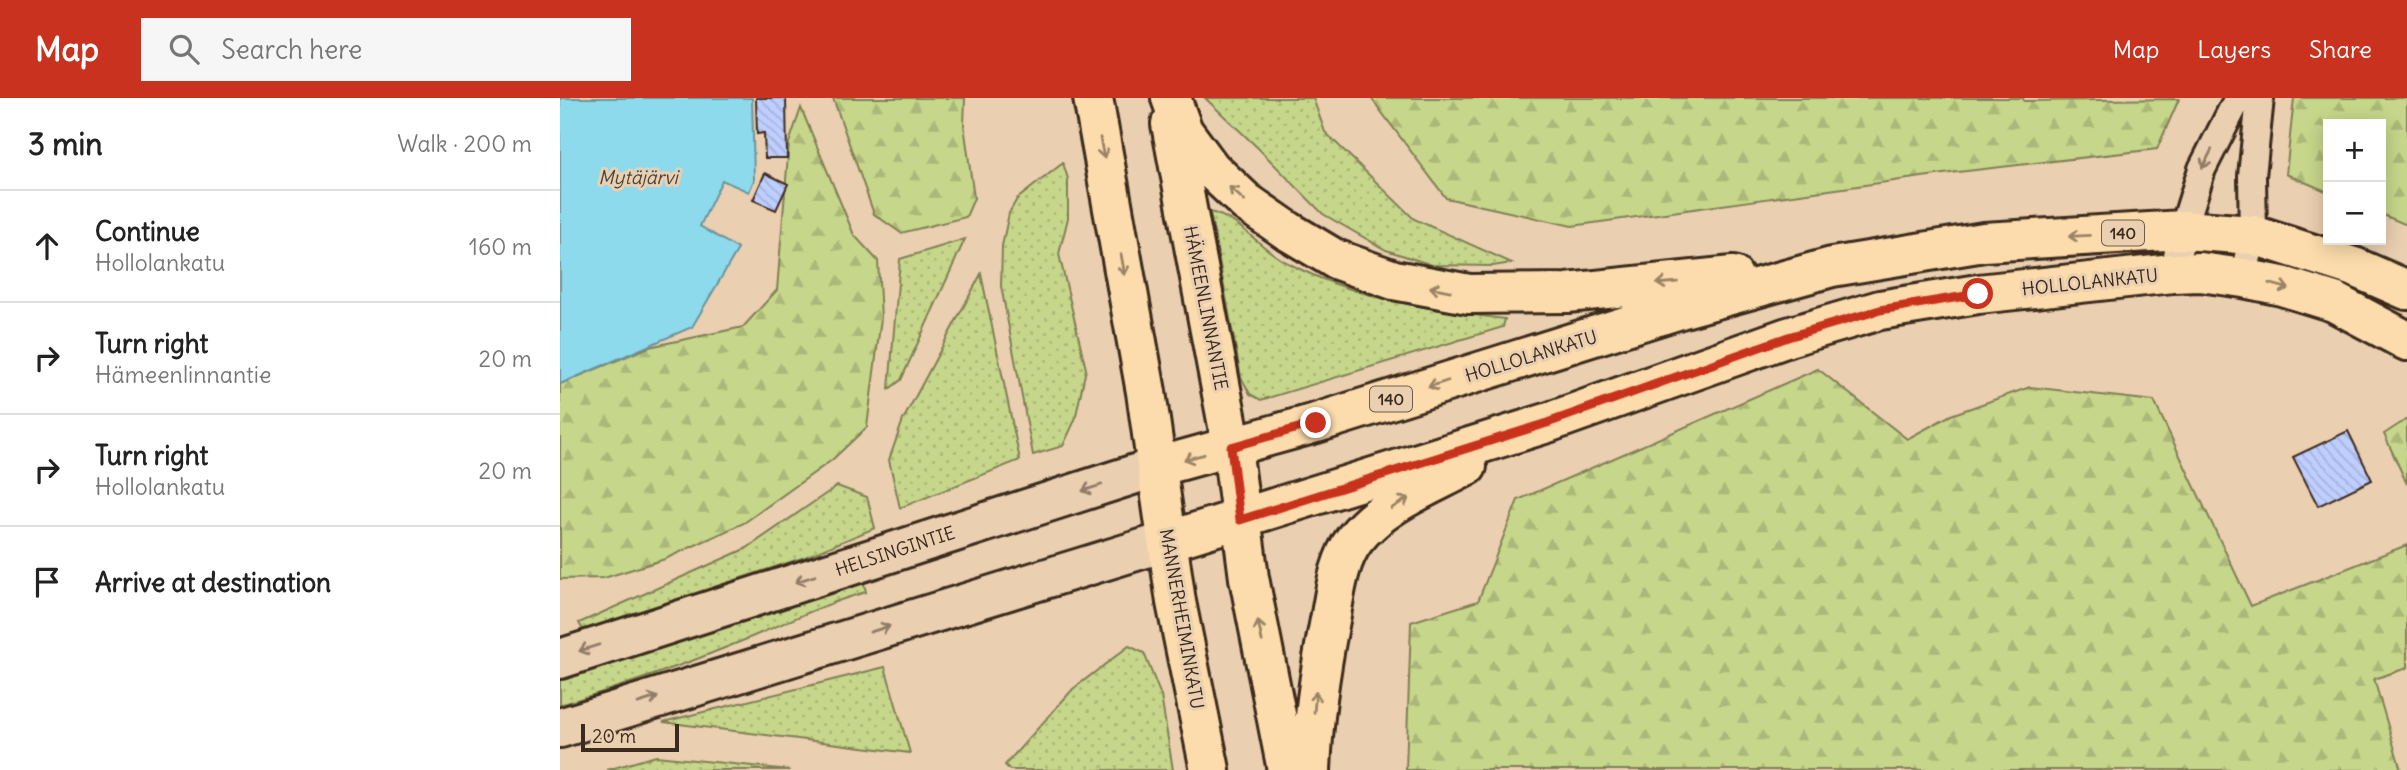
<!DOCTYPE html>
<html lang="en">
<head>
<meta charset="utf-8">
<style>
	:root { --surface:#fff; --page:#f6f6f6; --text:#222; --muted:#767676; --line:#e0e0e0; --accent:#c8321e }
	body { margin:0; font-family:Delius,sans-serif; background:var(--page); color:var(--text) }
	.controls { position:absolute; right:21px; top:21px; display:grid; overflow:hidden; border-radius:0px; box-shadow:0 4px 18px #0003 }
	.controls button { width:63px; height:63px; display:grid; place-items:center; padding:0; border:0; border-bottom:2px solid var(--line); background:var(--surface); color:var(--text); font:35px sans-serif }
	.scale { position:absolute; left:21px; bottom:18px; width:98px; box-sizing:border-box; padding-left:7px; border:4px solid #3b2a1e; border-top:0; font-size:19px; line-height:24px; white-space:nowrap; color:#3b2a1e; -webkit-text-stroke:5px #eacfb1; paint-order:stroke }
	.stop { position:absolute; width:21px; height:21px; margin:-16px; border:5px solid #c8321e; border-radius:50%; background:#fff }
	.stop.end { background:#c8321e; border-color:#fff; box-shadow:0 2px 7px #0008 }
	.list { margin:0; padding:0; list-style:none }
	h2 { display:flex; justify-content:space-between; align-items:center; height:91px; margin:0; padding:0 28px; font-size:30px }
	h2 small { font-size:23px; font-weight:400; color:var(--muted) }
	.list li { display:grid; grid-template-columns:46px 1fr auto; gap:21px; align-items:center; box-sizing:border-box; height:112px; padding:0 28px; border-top:2px solid var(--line) }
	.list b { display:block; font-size:26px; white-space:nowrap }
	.list p { margin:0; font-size:23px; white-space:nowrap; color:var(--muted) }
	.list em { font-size:23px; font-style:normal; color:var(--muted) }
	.icon { flex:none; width:38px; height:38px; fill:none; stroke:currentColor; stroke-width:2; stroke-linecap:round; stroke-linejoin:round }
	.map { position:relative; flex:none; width:1847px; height:672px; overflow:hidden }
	header { display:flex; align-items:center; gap:42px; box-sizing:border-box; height:98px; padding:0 35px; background:var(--accent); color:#fff }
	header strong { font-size:33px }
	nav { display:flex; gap:38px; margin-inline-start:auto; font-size:24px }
	.search { width:490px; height:63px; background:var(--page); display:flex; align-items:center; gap:18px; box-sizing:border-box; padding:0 24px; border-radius:0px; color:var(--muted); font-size:26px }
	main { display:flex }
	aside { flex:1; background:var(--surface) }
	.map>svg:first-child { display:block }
	.green { fill:url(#green-dots); stroke:#808054; stroke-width:2 }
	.forest { fill:url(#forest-firs); stroke:#808054; stroke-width:2 }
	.water { fill:#8ddaec; stroke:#6c949a; stroke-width:2 }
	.building { fill:url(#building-back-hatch); stroke:#3b2a1e; stroke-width:2 }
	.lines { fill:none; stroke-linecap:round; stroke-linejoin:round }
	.street-casing { stroke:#3b2a1e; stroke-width:32 }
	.secondary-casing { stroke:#3b2a1e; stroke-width:44 }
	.primary-casing { stroke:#3b2a1e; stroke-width:44 }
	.street { stroke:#eacfb1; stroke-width:26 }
	.secondary { stroke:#eacfb1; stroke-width:38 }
	.primary { stroke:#fcdcac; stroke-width:38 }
	.oneway { stroke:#9c8365 }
	.oneway2 { stroke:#927c68 }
	.route { stroke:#c8321e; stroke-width:9 }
	.labels { text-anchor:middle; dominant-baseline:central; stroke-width:6; stroke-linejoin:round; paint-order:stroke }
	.shield { fill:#eacfb1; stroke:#705c4a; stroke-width:2 }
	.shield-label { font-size:16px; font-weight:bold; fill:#3b2a1e }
	.street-label { font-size:18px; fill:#3b2a1e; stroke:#eacfb1 }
	.water-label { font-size:19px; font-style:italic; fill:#47443d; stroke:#eacfb1 }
</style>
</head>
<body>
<header>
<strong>Map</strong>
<div class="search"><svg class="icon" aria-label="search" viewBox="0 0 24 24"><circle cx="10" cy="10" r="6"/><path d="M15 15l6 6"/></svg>Search here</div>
<nav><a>Map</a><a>Layers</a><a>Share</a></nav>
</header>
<main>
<aside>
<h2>3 min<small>Walk · 200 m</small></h2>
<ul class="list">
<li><svg class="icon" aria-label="ahead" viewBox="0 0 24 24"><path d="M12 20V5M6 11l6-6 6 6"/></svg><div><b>Continue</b><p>Hollolankatu</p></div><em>160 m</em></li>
<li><svg class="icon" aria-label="right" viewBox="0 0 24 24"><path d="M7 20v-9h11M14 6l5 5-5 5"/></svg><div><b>Turn right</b><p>Hämeenlinnantie</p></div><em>20 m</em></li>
<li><svg class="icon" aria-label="right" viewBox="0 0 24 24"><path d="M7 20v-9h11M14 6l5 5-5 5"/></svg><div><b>Turn right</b><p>Hollolankatu</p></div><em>20 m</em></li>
<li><svg class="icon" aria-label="arrive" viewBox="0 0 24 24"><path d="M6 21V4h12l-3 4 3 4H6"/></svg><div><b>Arrive at destination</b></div></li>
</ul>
</aside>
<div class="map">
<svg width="1847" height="672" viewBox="0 0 1847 672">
	<defs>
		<pattern id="green-dots" width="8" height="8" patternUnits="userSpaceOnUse" patternTransform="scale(1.75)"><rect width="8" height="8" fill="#c6d68a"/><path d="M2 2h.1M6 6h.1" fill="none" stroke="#abb877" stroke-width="1.8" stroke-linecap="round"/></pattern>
		<pattern id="forest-firs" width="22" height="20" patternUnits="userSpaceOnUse" patternTransform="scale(1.75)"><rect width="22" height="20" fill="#c6d68a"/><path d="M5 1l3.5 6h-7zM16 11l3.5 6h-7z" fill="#abb877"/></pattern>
		<pattern id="building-back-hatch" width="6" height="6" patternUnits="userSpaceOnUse" patternTransform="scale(1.75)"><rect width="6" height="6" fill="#beceff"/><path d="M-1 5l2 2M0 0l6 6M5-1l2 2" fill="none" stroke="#a4b1da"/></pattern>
	</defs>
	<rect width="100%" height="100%" fill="#eacfb1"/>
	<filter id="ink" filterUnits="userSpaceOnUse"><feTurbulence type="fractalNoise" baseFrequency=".0143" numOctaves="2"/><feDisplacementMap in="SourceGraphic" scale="14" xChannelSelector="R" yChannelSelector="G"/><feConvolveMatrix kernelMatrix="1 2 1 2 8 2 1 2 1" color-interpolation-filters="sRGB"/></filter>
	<g filter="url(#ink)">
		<path class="green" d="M645,0H753L765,34L854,121L952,165L933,168L872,167L826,152L763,116L698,50Z
			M503,65L508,81V120L499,156L526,271L515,322L503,348L473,357L441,188L442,148L449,115L457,101Z
			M650,114C681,121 699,150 726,164C793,200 870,212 945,221L943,229L701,302L690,296L681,279Z
			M405,141L341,282L329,291L340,161Z
			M421,176L460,362L340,410L329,362L343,322Z
			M277,388L307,399L315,430L245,459L23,532L19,525L187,450Z
			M303,482L306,494C263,506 223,526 182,543C122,568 62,589 0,607V579Z
			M569,548L584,555L601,598L613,672H450L445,667L513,591Z
			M325,569L350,655L103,624Z
			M96,658L230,672H47Z"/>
		<path class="forest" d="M273,0H405L404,27L414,100L406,119L341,135L314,116Z
			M811,0H1463L1464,3L1619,1L1597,51L1398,74L1012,128L886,100Z
			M1734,0H1847V127L1821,116V26H1768V94L1726,76Z
			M241,10L294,137L318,163L321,220L307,329L272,362L184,425L105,461L44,480L0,481V286L89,249L183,229L217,192L229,45Z
			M1258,271L1347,341L1391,317L1470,289L1594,303L1691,508L1847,447V570L1814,581L1841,672H846L851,524L918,503L958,402Z
			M1847,321V386L1824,336Z"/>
		<path class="water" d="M0,0H192L194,82L189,94L162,82L140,128L178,151L132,229L0,286Z"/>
		<path class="building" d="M196,0H226L227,60H205L204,35L197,36Z
			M205,75L228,86L216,112L193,102Z
			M1788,333L1812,382L1758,408L1733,359Z"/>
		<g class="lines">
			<defs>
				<path id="street" d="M1613,175L1623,132L1642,71L1678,0
					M1683,180L1693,137L1692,78L1700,0"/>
				<path id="secondary" d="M0,561L597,369
					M0,630L608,443"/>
				<path id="primary" d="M533,0L586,294L616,504L650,672
					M611,0L623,33L651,71L686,104L728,133L775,161L834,182L909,196L1007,195L1173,178
					M611,26L672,349L689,480L727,672
					M597,369L756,325L1120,211L1272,169L1424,144L1623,132L1693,137L1794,169L1847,192
					M608,443L987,325L1228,239L1320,212L1418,196L1613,175L1640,174L1683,180L1722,188L1774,204L1847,243
					M751,672C753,621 760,572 770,522C775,496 778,463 795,441C822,406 870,388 907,368"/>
			</defs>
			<use href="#street" class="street-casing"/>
			<use href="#secondary" class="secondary-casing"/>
			<use href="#primary" class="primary-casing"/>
			<use href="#street" class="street"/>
			<use href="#secondary" class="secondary"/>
			<use href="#primary" class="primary"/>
		</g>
		<defs><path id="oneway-shaft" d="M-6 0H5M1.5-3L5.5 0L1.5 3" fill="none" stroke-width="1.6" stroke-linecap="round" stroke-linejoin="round" transform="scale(1.75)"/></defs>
		<g class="oneway">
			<use href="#oneway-shaft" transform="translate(542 50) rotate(79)"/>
			<use href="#oneway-shaft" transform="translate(677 96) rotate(-137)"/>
			<use href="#oneway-shaft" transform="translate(1519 138) rotate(177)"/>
			<use href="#oneway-shaft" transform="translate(563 167) rotate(80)"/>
			<use href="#oneway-shaft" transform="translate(1107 185) rotate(175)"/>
			<use href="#oneway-shaft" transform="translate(1719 188) rotate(15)"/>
			<use href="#oneway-shaft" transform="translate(880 191) rotate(-169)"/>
			<use href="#oneway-shaft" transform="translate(878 286) rotate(162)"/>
			<use href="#oneway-shaft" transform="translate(634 359) rotate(165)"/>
			<use href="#oneway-shaft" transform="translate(840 405) rotate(-32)"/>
			<use href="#oneway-shaft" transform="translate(700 533) rotate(-102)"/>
			<use href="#oneway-shaft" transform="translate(755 604) rotate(-85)"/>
		</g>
		<g class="oneway2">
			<use href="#oneway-shaft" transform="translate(1647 61) rotate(117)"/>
			<use href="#oneway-shaft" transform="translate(532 390) rotate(162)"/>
			<use href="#oneway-shaft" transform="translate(245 481) rotate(162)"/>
			<use href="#oneway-shaft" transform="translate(320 531) rotate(-17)"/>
			<use href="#oneway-shaft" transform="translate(29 550) rotate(162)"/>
			<use href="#oneway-shaft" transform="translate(88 602) rotate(-17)"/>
		</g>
	</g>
	<g class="lines" filter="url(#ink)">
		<path class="route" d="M756,325L671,349L680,422L987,325L1228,239L1320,212L1418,196"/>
	</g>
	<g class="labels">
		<g class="shield">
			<rect x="1542" y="122.5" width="42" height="25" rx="5"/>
			<rect x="810" y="288.5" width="42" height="25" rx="5"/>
		</g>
		<g class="shield-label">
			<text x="1563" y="135">140</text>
			<text x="831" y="301">140</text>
		</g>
		<g class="street-label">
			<text transform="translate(1530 184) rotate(-6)">HOLLOLANKATU</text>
			<text transform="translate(646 210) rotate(79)">HÄMEENLINNANTIE</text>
			<text transform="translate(971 258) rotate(-17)">HOLLOLANKATU</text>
			<text transform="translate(335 453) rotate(-18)">HELSINGINTIE</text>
			<text transform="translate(622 521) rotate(80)">MANNERHEIMINKATU</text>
		</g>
		<g class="water-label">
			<text x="78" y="79">Mytäjärvi</text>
		</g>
	</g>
</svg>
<div class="controls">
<button>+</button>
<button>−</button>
</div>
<div class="scale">20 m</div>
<div class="stop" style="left:1418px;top:196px"></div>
<div class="stop end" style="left:756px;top:325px"></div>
</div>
</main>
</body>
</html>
